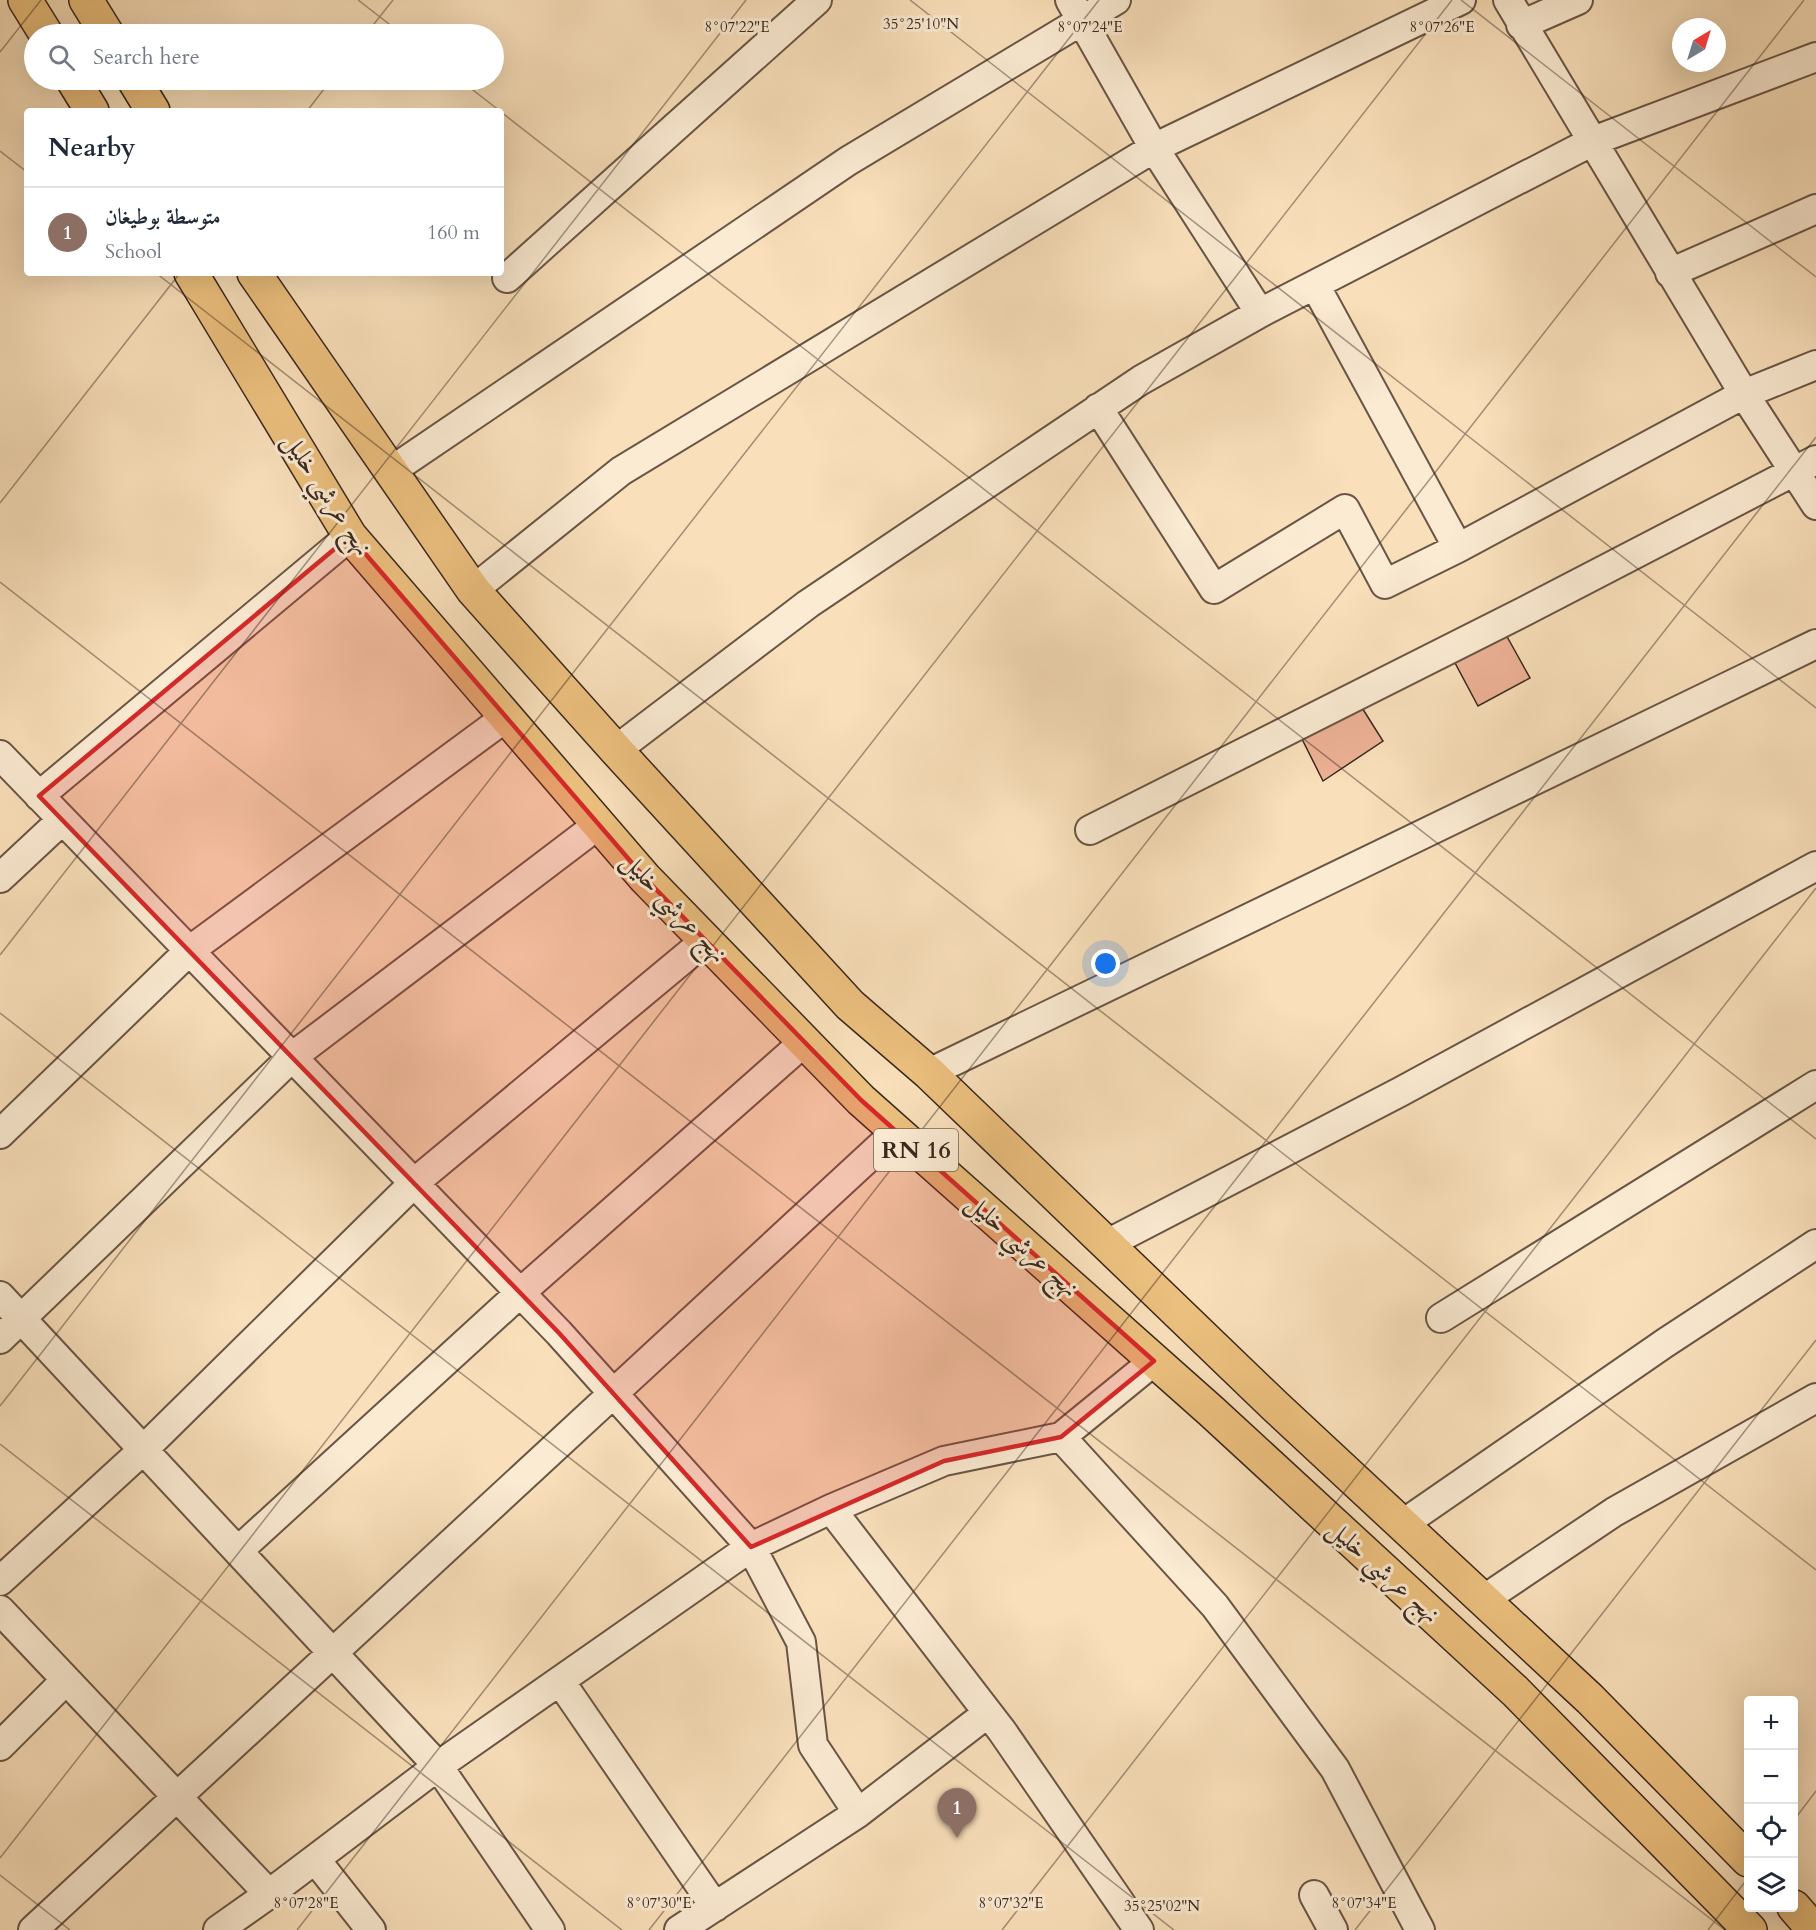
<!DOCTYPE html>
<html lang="en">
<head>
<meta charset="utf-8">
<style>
	:root { --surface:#fff; --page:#f2f2f3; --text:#1f2937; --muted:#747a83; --line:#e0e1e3; --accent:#d93025 }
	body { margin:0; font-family:Cardo,Amiri,serif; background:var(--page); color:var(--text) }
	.controls { position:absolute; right:18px; bottom:18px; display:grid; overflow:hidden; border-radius:6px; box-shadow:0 6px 24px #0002 }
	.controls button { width:54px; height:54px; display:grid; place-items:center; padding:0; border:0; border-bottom:2px solid var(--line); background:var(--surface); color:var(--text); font:30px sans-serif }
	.compass { position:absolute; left:1672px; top:18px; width:54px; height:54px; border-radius:50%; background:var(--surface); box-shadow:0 6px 24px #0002; rotate:38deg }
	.you { position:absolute; left:1106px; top:964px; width:21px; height:21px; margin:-15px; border:4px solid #fff; border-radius:50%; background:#1a73e8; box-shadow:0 0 0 9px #1a73e833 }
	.badge { display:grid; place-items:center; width:39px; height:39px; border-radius:50%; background:var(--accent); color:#fff; font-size:20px; font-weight:700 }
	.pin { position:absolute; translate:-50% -50px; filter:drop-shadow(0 2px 3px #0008) }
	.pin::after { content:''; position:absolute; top:32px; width:21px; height:18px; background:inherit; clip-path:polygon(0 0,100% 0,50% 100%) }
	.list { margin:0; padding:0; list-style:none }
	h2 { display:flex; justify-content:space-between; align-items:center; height:78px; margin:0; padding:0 24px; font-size:26px }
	h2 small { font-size:20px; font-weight:400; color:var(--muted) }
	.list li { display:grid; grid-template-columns:39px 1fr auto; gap:18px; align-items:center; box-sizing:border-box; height:90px; padding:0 24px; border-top:2px solid var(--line) }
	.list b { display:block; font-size:22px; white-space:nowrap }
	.list p { margin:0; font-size:20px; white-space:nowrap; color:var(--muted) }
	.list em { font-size:20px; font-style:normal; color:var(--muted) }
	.icon { flex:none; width:33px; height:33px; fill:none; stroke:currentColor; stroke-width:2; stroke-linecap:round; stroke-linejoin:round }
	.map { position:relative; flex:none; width:1816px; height:1930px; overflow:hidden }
	.search { position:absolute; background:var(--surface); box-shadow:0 6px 24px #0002; left:24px; top:24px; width:480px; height:66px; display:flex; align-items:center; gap:15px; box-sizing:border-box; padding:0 21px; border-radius:33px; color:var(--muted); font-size:22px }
	.panel { position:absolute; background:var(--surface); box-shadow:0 6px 24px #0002; left:24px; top:108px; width:480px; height:168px; border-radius:6px }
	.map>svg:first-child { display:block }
	.building { fill:#eeb297; stroke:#39271e; stroke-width:1.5 }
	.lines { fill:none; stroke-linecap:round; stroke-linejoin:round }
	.minor-casing { stroke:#695545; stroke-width:32 }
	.trunk-casing { stroke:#39271e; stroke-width:36 }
	.minor { stroke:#fbebd3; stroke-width:28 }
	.trunk { stroke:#ecc07e; stroke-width:33 }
	.marked { fill:#d62828; fill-opacity:0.2; stroke:#d62828; stroke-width:4.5; stroke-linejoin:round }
	.ticks { fill:none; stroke:#39271e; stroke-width:1.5; stroke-opacity:0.45 }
	.labels { text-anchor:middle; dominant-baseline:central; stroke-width:6; stroke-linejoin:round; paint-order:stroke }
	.shield { fill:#fbebd3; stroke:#736254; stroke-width:1.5 }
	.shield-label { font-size:24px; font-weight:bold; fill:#39271e }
	.street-label { font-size:26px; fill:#39271e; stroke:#fbebd3 }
	.ticks-label { font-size:15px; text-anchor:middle; fill:#39271e; stroke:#fbebd3; stroke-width:6; stroke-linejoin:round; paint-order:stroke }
</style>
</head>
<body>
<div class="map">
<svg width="1816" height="1930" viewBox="0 0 1816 1930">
	<rect width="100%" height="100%" fill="#f9e0bb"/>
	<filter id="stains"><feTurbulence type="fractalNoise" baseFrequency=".00333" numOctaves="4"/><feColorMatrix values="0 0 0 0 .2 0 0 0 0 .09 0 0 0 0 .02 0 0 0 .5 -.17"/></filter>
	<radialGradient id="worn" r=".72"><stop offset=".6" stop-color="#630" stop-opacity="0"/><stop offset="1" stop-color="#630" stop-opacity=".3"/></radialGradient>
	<path class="building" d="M1505,633L1530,678L1478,706L1454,661Z
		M1359,703L1383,741L1323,781L1301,737Z"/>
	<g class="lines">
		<defs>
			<path id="minor" d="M1070,0L1154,148L1260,313
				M1508,0L1744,394L1816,505
				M1521,25L1578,0
				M1670,273L1816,209
				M507,278L817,0
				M1315,285L1458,548L1744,394L1816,365
				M1098,408L1214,589L1345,509L1385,584L1458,548
				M391,471L848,161L1116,0
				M473,590L621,471L1154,148L1461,0
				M616,750L808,604L1141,380L1260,313L1593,141L1816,57
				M0,755L559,1333L751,1547L801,1642L813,1745L858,1813
				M39,796L350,536
				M1090,830L1527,610L1816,460
				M0,878L62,820
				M929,1073L1816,644
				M0,1134L189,951L506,717
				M1107,1244L1400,1092L1816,866
				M0,1296L438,1766L269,1894
				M1441,1318L1816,1085
				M0,1339L292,1057L599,824
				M1061,1437L1215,1606L1335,1769L1420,1930
				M831,1509L1002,1731L1139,1930
				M1403,1524L1665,1343L1816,1244
				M238,1551L520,1293L804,1042
				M0,1581L143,1450L414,1183L706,940
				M1483,1600L1614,1512L1816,1398
				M0,1610L269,1894L218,1930
				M560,1681L715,1907
				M0,1746L66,1680
				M315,1859L371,1930
				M1314,1895L1333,1930
				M33,1930L896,1132
				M550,1930L438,1766L751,1547L831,1509L944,1461L1061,1437L1154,1361
				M679,1930L858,1813L988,1713"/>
			<path id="trunk" d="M25,0L46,34
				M86,0L107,34
				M73,80L92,111
				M134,80L153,111
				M191,273L350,536L645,878L861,1100L1211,1411L1515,1691L1750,1930
				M254,273L473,590L616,750L850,1005L929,1073L1275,1406L1590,1699L1748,1860
				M1794,1907L1814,1930"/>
		</defs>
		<use href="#minor" class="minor-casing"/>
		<use href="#trunk" class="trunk-casing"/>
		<use href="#minor" class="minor"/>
		<use href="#trunk" class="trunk"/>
	</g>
	<path class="marked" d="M350,536L645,878L861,1100L1154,1361L1061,1437L944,1461L751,1547L559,1333L39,796Z"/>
	<path class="ticks" d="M358,0L402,34M910,0L1816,708M1461,0L1816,277M366,34L393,0M0,52L41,0M460,80L500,111M307,111L331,80M501,112L1816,1139M0,151L27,172M156,273L1816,1570M0,503L180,273M0,582L1725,1930M0,955L746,0M0,1013L1174,1930M0,1406L1099,0M0,1444L622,1930M1794,1820L1816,1791M0,1858L1452,0M0,1875L70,1930M297,1930L1804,0M649,1930L1816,437M1002,1930L1816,888M1355,1930L1816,1340M1708,1930L1748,1878"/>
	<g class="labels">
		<rect class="shield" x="874" y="1129" width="84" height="42" rx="4.5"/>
		<g class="shield-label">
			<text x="916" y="1150">RN 16</text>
		</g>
		<g class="street-label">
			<text transform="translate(328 494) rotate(57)">نهج عرشي خليل</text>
			<text transform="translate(675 907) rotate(47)">نهج عرشي خليل</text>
			<text transform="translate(1023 1245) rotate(42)">نهج عرشي خليل</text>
			<text transform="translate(1384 1571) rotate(42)">نهج عرشي خليل</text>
		</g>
	</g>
	<g class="ticks-label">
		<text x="921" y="29">35°25'10"N</text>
		<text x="1090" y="32">8°07'24"E</text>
		<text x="1442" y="32">8°07'26"E</text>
		<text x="737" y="32">8°07'22"E</text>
		<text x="306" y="1908">8°07'28"E</text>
		<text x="659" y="1908">8°07'30"E</text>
		<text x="1011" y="1908">8°07'32"E</text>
		<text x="1364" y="1908">8°07'34"E</text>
		<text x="1162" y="1911">35°25'02"N</text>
	</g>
	<rect width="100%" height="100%" filter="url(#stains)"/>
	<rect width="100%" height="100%" fill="url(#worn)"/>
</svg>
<div class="controls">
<button>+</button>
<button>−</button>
<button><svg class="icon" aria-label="locate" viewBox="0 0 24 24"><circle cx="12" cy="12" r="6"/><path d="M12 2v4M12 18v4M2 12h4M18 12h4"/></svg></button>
<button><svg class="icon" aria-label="layers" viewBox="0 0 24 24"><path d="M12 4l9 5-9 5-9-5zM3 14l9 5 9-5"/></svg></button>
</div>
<svg class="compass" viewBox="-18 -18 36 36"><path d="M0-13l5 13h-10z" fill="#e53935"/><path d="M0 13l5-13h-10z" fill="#747a83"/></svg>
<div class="you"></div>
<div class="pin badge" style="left:957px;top:1838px;background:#8d6e63">1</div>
<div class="search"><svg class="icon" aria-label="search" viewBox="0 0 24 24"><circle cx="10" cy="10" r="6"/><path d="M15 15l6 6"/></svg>Search here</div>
<section class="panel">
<h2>Nearby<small></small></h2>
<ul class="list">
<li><span class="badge" style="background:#8d6e63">1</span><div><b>متوسطة بوطيغان</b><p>School</p></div><em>160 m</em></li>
</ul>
</section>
</div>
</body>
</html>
